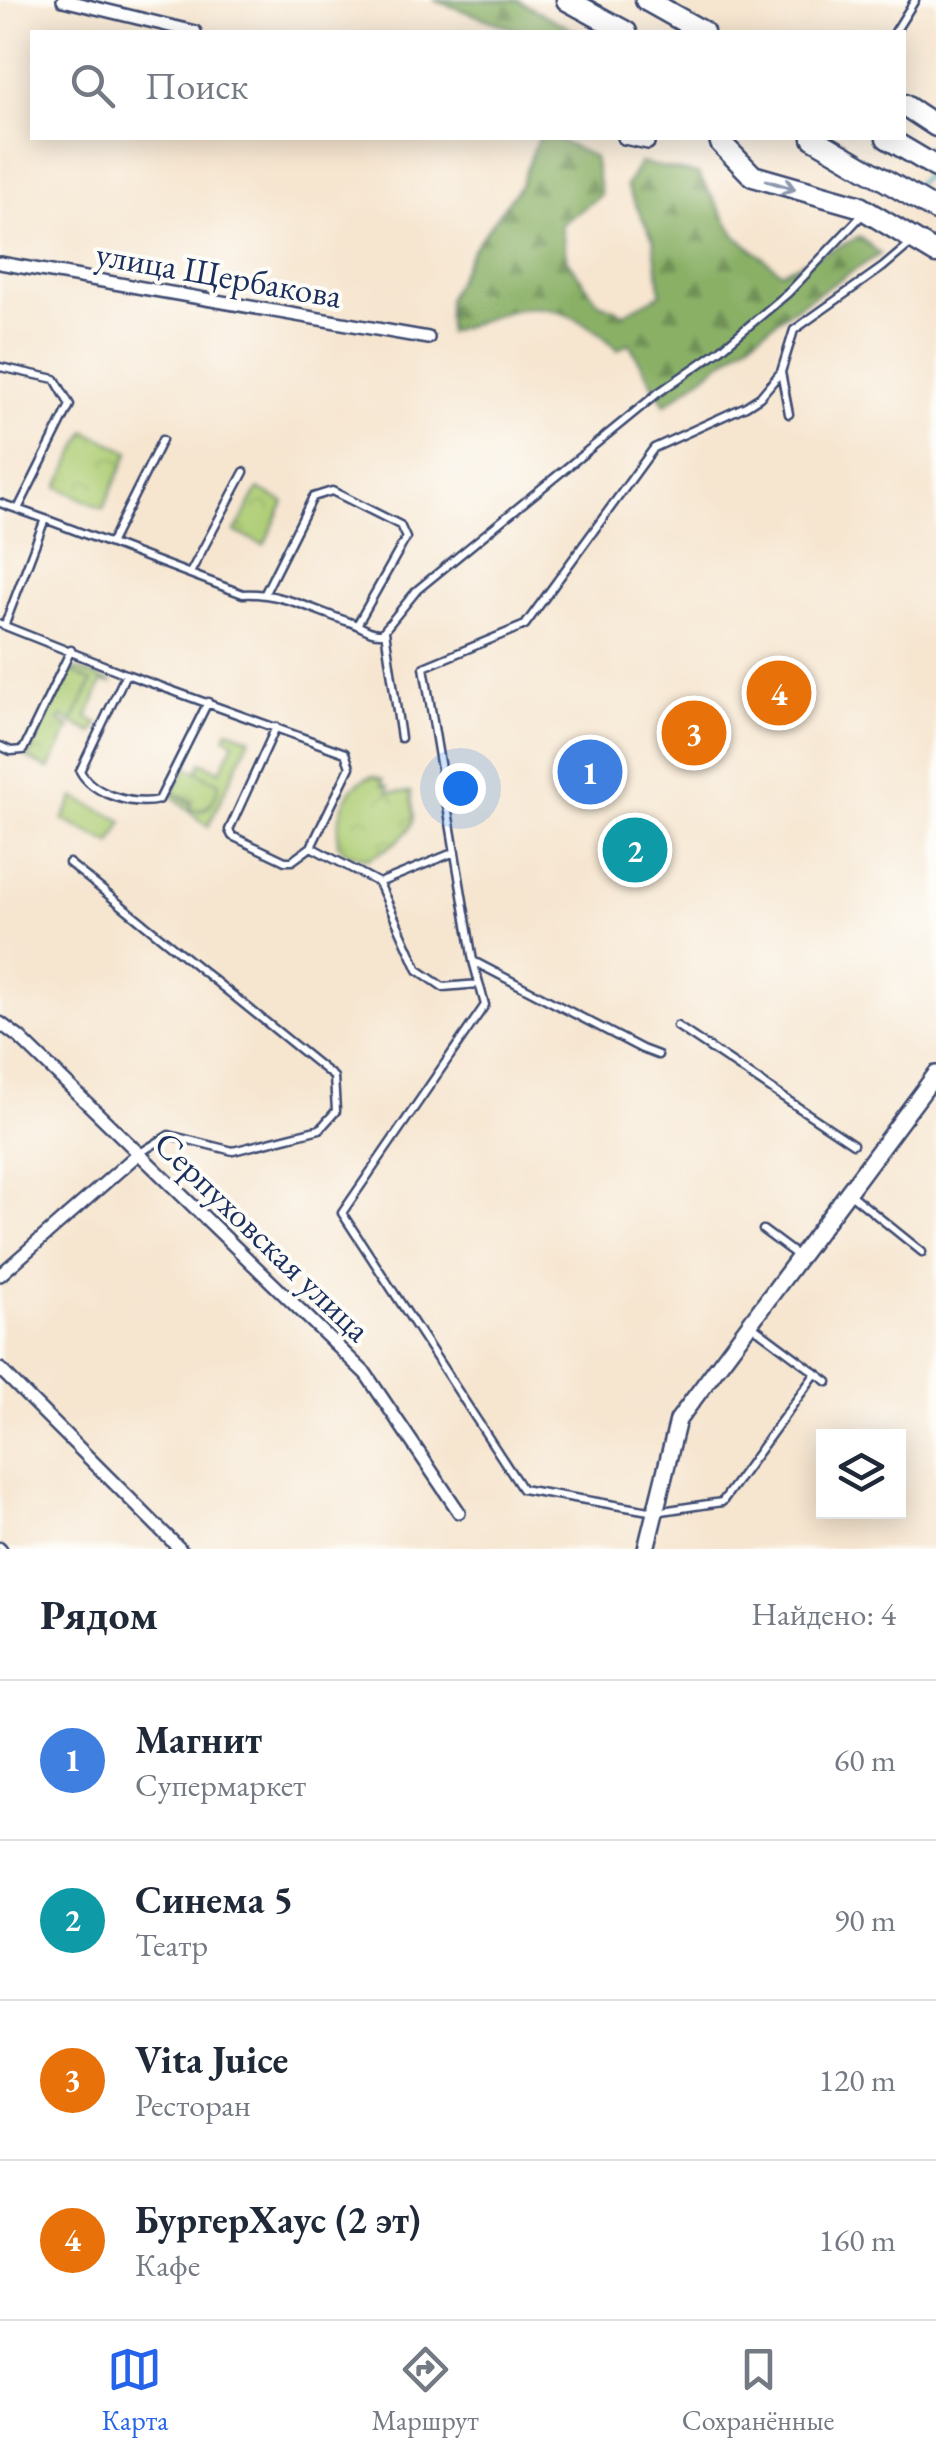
<!DOCTYPE html>
<html lang="ru">
<head>
<meta charset="utf-8">
<style>
	:root { --surface:#fff; --page:#f2f2f3; --text:#1f2937; --muted:#747a83; --line:#e0e1e3; --accent:#2563eb }
	body { margin:0; font-family:"EB Garamond",serif; background:var(--page); color:var(--text) }
	.controls { position:absolute; right:30px; bottom:30px; display:grid; overflow:hidden; border-radius:0px; box-shadow:0 5px 25px #0003 }
	.controls button { width:90px; height:90px; display:grid; place-items:center; padding:0; border:0; border-bottom:2px solid var(--line); background:var(--surface); color:var(--text); font:50px sans-serif }
	.you { position:absolute; left:460px; top:788px; width:35px; height:35px; margin:-25px; border:8px solid #fff; border-radius:50%; background:#1a73e8; box-shadow:0 0 0 15px #1a73e833 }
	.badge { display:grid; place-items:center; width:65px; height:65px; border-radius:50%; background:var(--accent); color:#fff; font-size:32px; font-weight:700 }
	.pin { position:absolute; translate:-50% -50%; border:5px solid #fff; box-shadow:0 2px 10px #0006 }
	.list { margin:0; padding:0; list-style:none }
	h2 { display:flex; justify-content:space-between; align-items:center; height:130px; margin:0; padding:0 40px; font-size:42px }
	h2 small { font-size:32px; font-weight:400; color:var(--muted) }
	.list li { display:grid; grid-template-columns:65px 1fr auto; gap:30px; align-items:center; box-sizing:border-box; height:160px; padding:0 40px; border-top:2px solid var(--line) }
	.list b { display:block; font-size:38px; white-space:nowrap }
	.list p { margin:0; font-size:32px; white-space:nowrap; color:var(--muted) }
	.list em { font-size:32px; font-style:normal; color:var(--muted) }
	.icon { flex:none; width:55px; height:55px; fill:none; stroke:currentColor; stroke-width:2; stroke-linecap:round; stroke-linejoin:round }
	.map { position:relative; flex:none; width:936px; height:1549px; overflow:hidden }
	.search { position:absolute; background:var(--surface); box-shadow:0 5px 25px #0003; left:30px; right:30px; top:30px; height:110px; display:flex; align-items:center; gap:25px; box-sizing:border-box; padding:0 35px; border-radius:0px; color:var(--muted); font-size:38px }
	.sheet { height:770px; background:var(--surface) }
	nav { display:flex; justify-content:space-around; align-items:center; box-sizing:border-box; height:140px; border-top:2px solid var(--line); background:var(--surface); font-size:28px; color:var(--muted) }
	nav a { display:grid; justify-items:center; gap:5px }
	nav .on { color:var(--accent) }
	.map>svg:first-child { display:block }
	.green { fill:#aecd74; stroke:#647e69; stroke-width:2.5 }
	.forest { fill:url(#forest-firs); stroke:#527062; stroke-width:2.5 }
	.park { fill:url(#park-crowns); stroke:#647e69; stroke-width:2.5 }
	.lines { fill:none; stroke-linecap:round; stroke-linejoin:round }
	.stream { stroke:#48afc7; stroke-width:4 }
	.service-casing { stroke:#3c4a6f; stroke-width:11 }
	.minor-casing { stroke:#3c4a6f; stroke-width:16 }
	.tertiary-casing { stroke:#3c4a6f; stroke-width:20 }
	.primary-casing { stroke:#3c4a6f; stroke-width:25 }
	.service { stroke:#fff; stroke-width:6 }
	.minor { stroke:#fff; stroke-width:11 }
	.tertiary { stroke:#fff; stroke-width:15 }
	.primary { stroke:#fff; stroke-width:20 }
	.oneway { stroke:#8d97ae }
	.labels { text-anchor:middle; dominant-baseline:central; stroke-width:8; stroke-linejoin:round; paint-order:stroke }
	.street-label { font-size:35px; fill:#1b2f5e; stroke:#fdfcf7 }
</style>
</head>
<body>
<div class="map">
<svg width="936" height="1549" viewBox="0 0 936 1549">
	<defs>
		<pattern id="forest-firs" width="22" height="20" patternUnits="userSpaceOnUse" patternTransform="scale(2.5)"><rect width="22" height="20" fill="#8ab066"/><path d="M5 1l3.5 6h-7zM16 11l3.5 6h-7z" fill="#709057"/></pattern>
		<pattern id="park-crowns" width="20" height="18" patternUnits="userSpaceOnUse" patternTransform="scale(2.5)"><rect width="20" height="18" fill="#aecd74"/><path d="M2 6a3 3 0 1 1 6 0M12 15a3 3 0 1 1 6 0" fill="none" stroke="#95b067"/></pattern>
	</defs>
	<rect width="100%" height="100%" fill="#fdfcf7"/>
	<filter id="ink" filterUnits="userSpaceOnUse"><feTurbulence type="fractalNoise" baseFrequency=".01" numOctaves="2"/><feDisplacementMap in="SourceGraphic" scale="20" xChannelSelector="R" yChannelSelector="G"/><feConvolveMatrix kernelMatrix="1 2 1 2 8 2 1 2 1" color-interpolation-filters="sRGB"/></filter>
	<filter id="wash" filterUnits="userSpaceOnUse"><feTurbulence type="fractalNoise" baseFrequency=".0048" numOctaves="4" result="noise"/><feDisplacementMap in="SourceGraphic" scale="40" xChannelSelector="R" yChannelSelector="G"/><feGaussianBlur stdDeviation="2.25" result="paint"/><feColorMatrix in="noise" values="0 0 0 0 0 0 0 0 0 0 0 0 0 0 0 0 0 1.4 0 .05"/><feComposite in="paint" operator="in"/></filter>
	<g filter="url(#wash)">
		<rect width="100%" height="100%" fill="#f6e5cf"/>
		<path class="green" d="M76,669L113,683L102,682L87,718L98,724L93,733L72,723L92,682L74,673Z
			M228,730L250,738L208,827L171,795L186,761L189,762L174,792L201,811L210,806L218,784L197,772L201,762L220,771L234,742L225,737Z
			M74,797L123,821L111,844L63,820Z"/>
		<path class="forest" d="M434,0H517L577,32H522Z
			M538,138H554L594,157L601,195L561,225L567,260L599,303L624,313L661,294L653,239L626,186L640,163L698,174L736,236L781,272L860,237L880,254L790,311L665,405L629,343L618,350C596,327 559,304 525,308C500,311 473,325 448,332V298L473,249L521,184Z"/>
		<path class="park" d="M86,431L129,452L103,509L58,487Z
			M258,489L284,502L264,545L235,532Z
			M70,671L92,682L72,723L62,717L59,721L70,727L49,769L27,758Z
			M187,767L219,783C216,799 208,814 190,809L192,802L173,792Z
			M373,776L383,780L382,785L388,786V792H411C410,800 414,807 414,816C413,835 384,851 368,859L346,853L338,845C336,823 343,783 373,776Z"/>
		<g class="lines">
			<path class="stream" d="M913,186L929,173"/>
		</g>
	</g>
	<g filter="url(#ink)">
		<g class="lines">
			<defs>
				<path id="service" d="M895,32L915,0
					M0,367L55,379L70,405L18,509
					M789,414L781,372L794,330L883,267L910,244
					M0,503L45,519
					M111,542L162,440
					M190,573L244,472
					M265,593L313,497L332,491L400,525L406,538L357,625
					M0,624L126,674L345,753L350,767L311,847L379,883
					M5,624L45,519L243,594C282,592 315,611 352,623C363,627 370,634 382,633L417,590L658,393L720,350L788,293L865,212
					M385,631L401,738
					M126,674L80,771C93,795 134,806 159,800L208,702
					M276,727L229,830L232,836L285,861H292L311,847
					M0,746L11,751L23,750L71,650
					M455,852L379,883L418,970L443,987L479,984
					M69,863L334,1077L336,1111L320,1129L233,1151L169,1135L140,1153
					M473,961L485,1005L342,1213L522,1489L655,1512L722,1502L816,1373
					M677,1026L853,1144
					M658,1055L642,1049L473,961L424,667L525,625L654,448L746,406L760,397L781,372
					M849,1193L922,1252
					M763,1230L798,1256
					M749,1323L828,1382
					M0,1546L3,1549"/>
				<path id="minor" d="M63,0L195,32
					M624,138L648,143
					M0,263L428,338
					M0,1023L20,1038L366,1374L459,1512
					M0,1275L139,1153
					M0,1369L180,1549"/>
				<path id="tertiary" d="M646,1549L678,1420L936,1074"/>
				<path id="primary" d="M567,0L626,32
					M646,0L703,32
					M904,105L936,126
					M720,138L721,143L753,176L858,206L936,253
					M813,138L936,210
					M887,138L936,167"/>
			</defs>
			<use href="#service" class="service-casing"/>
			<use href="#minor" class="minor-casing"/>
			<use href="#tertiary" class="tertiary-casing"/>
			<use href="#primary" class="primary-casing"/>
			<use href="#service" class="service"/>
			<use href="#minor" class="minor"/>
			<use href="#tertiary" class="tertiary"/>
			<use href="#primary" class="primary"/>
		</g>
		<defs><path id="oneway-shaft" d="M-6 0H5M1.5-3L5.5 0L1.5 3" fill="none" stroke-width="1.6" stroke-linecap="round" stroke-linejoin="round" transform="scale(2.5)"/></defs>
		<use class="oneway" href="#oneway-shaft" transform="translate(781 185) rotate(17)"/>
	</g>
	<g class="labels">
		<g class="street-label">
			<text transform="translate(219 274) rotate(10)">улица Щербакова</text>
			<text transform="translate(263 1236) rotate(44)">Серпуховская улица</text>
		</g>
	</g>
</svg>
<div class="controls">
<button><svg class="icon" aria-label="layers" viewBox="0 0 24 24"><path d="M12 4l9 5-9 5-9-5zM3 14l9 5 9-5"/></svg></button>
</div>
<div class="you"></div>
<div class="pin badge" style="left:590px;top:772px;background:#3f7fe0">1</div>
<div class="pin badge" style="left:635px;top:850px;background:#0f9aa8">2</div>
<div class="pin badge" style="left:694px;top:733px;background:#e8710a">3</div>
<div class="pin badge" style="left:779px;top:693px;background:#e8710a">4</div>
<div class="search"><svg class="icon" aria-label="search" viewBox="0 0 24 24"><circle cx="10" cy="10" r="6"/><path d="M15 15l6 6"/></svg>Поиск</div>
</div>
<section class="sheet">
<h2>Рядом<small>Найдено: 4</small></h2>
<ul class="list">
<li><span class="badge" style="background:#3f7fe0">1</span><div><b>Магнит</b><p>Супермаркет</p></div><em>60 m</em></li>
<li><span class="badge" style="background:#0f9aa8">2</span><div><b>Синема 5</b><p>Театр</p></div><em>90 m</em></li>
<li><span class="badge" style="background:#e8710a">3</span><div><b>Vita Juice</b><p>Ресторан</p></div><em>120 m</em></li>
<li><span class="badge" style="background:#e8710a">4</span><div><b>БургерХаус (2 эт)</b><p>Кафе</p></div><em>160 m</em></li>
</ul>
</section>
<nav>
<a class="on"><svg class="icon" aria-label="map" viewBox="0 0 24 24"><path d="M3 6l6-2 6 2 6-2v14l-6 2-6-2-6 2zM9 4v14M15 6v14"/></svg>Карта</a>
<a><svg class="icon" aria-label="directions" viewBox="0 0 24 24"><path d="M12 3l9 9-9 9-9-9zM9 14v-3h6M13 9l2 2-2 2"/></svg>Маршрут</a>
<a><svg class="icon" aria-label="saved" viewBox="0 0 24 24"><path d="M7 4h10v16l-5-4-5 4z"/></svg>Сохранённые</a>
</nav>
</body>
</html>
